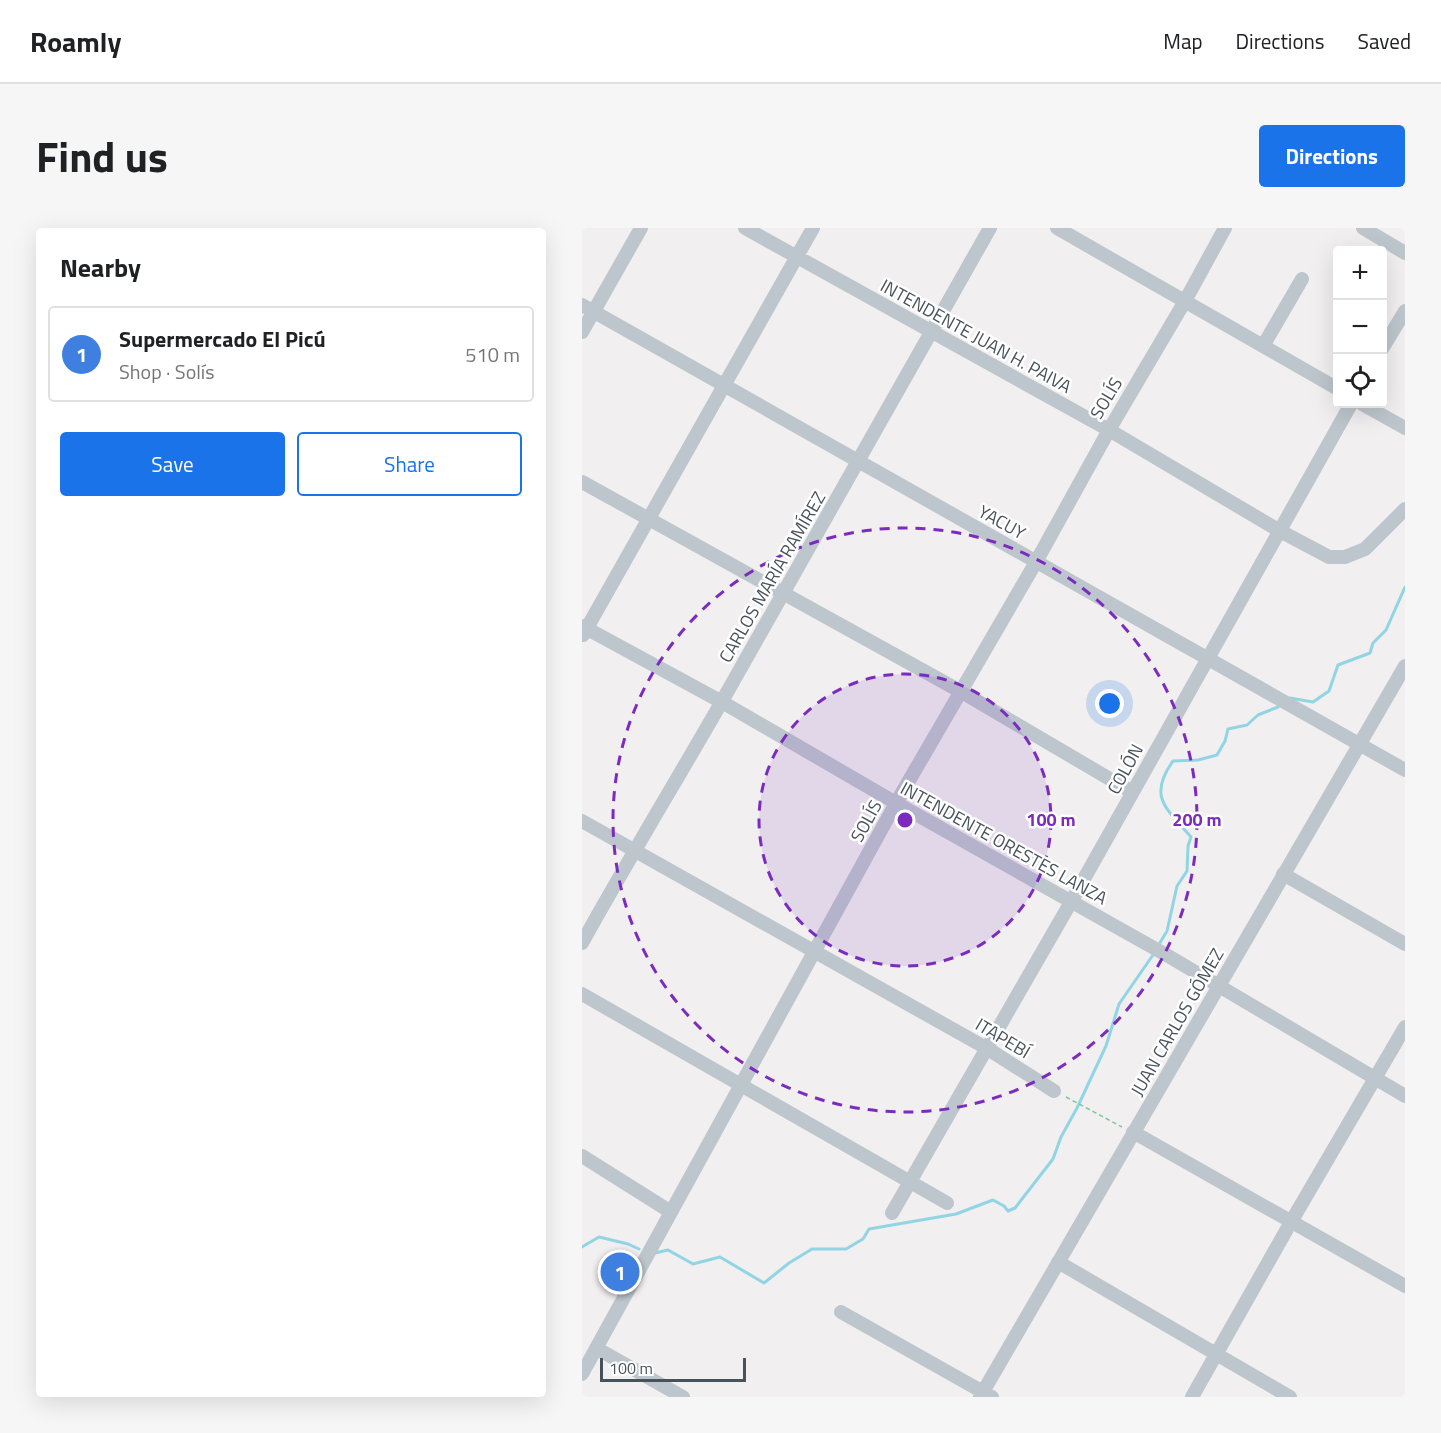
<!DOCTYPE html>
<html lang="en">
<head>
<meta charset="utf-8">
<style>
	:root { --surface:#fff; --page:#f6f6f6; --text:#202124; --muted:#757577; --line:#e0e0e0; --accent:#1a73e8 }
	body { margin:0; font-family:"Titillium Web",sans-serif; background:var(--page); color:var(--text) }
	.controls { position:absolute; right:18px; top:18px; display:grid; overflow:hidden; border-radius:6px; box-shadow:0 6px 24px #0002 }
	.controls button { width:54px; height:54px; display:grid; place-items:center; padding:0; border:0; border-bottom:2px solid var(--line); background:var(--surface); color:var(--text); font:30px sans-serif }
	.scale { position:absolute; left:18px; bottom:15px; width:146px; box-sizing:border-box; padding-left:6px; border:3px solid #48525b; border-top:0; font-size:16px; line-height:21px; white-space:nowrap; color:#48525b; -webkit-text-stroke:4px #fff; paint-order:stroke }
	.you { position:absolute; left:528px; top:476px; width:21px; height:21px; margin:-15px; border:4px solid #fff; border-radius:50%; background:#1a73e8; box-shadow:0 0 0 9px #1a73e833 }
	.badge { display:grid; place-items:center; width:39px; height:39px; border-radius:50%; background:var(--accent); color:#fff; font-size:20px; font-weight:700 }
	.pin { position:absolute; translate:-50% -50%; border:3px solid #fff; box-shadow:0 2px 6px #0006 }
	.list { margin:0; padding:0; list-style:none }
	h2 { display:flex; justify-content:space-between; align-items:center; height:78px; margin:0; padding:0 24px; font-size:26px }
	h2 small { font-size:20px; font-weight:400; color:var(--muted) }
	.list li { display:grid; grid-template-columns:39px 1fr auto; gap:18px; align-items:center; box-sizing:border-box; height:96px; margin:0 12px 12px; padding:0 12px; border:2px solid var(--line); border-radius:6px }
	.list b { display:block; font-size:22px; white-space:nowrap }
	.list p { margin:0; font-size:20px; white-space:nowrap; color:var(--muted) }
	.list em { font-size:20px; font-style:normal; color:var(--muted) }
	.actions { display:flex; gap:12px; padding:18px 24px }
	.actions a { flex:1; padding:14px 0; border:2px solid var(--accent); border-radius:6px; text-align:center; font-size:21px; color:var(--accent) }
	.actions .main { background:var(--accent); color:#fff }
	.icon { flex:none; width:33px; height:33px; fill:none; stroke:currentColor; stroke-width:2; stroke-linecap:round; stroke-linejoin:round }
	.map { position:relative; flex:none; width:823px; height:1169px; overflow:hidden; border-radius:6px }
	header { display:flex; align-items:center; gap:36px; box-sizing:border-box; height:84px; padding:0 30px; background:var(--surface); border-bottom:2px solid var(--line) }
	header strong { font-size:28px }
	nav { display:flex; gap:33px; margin-inline-start:auto; font-size:21px }
	.intro { display:flex; align-items:center; justify-content:space-between; box-sizing:border-box; height:144px; padding:0 36px }
	h1 { margin:0; font-size:42px }
	.button { padding:15px 27px; border-radius:6px; background:var(--accent); color:#fff; font-size:21px; font-weight:700 }
	main { display:flex; gap:36px; padding:0 36px }
	aside { flex:1; background:var(--surface); border-radius:6px; box-shadow:0 6px 24px #0002 }
	.map>svg:first-child { display:block }
	.lines { fill:none; stroke-linecap:round; stroke-linejoin:round }
	.stream { stroke:#91d5e5; stroke-width:3 }
	.path { stroke:#7cc7a0; stroke-width:1.5; stroke-dasharray:4.5 3; stroke-linecap:butt }
	.minor { stroke:#bec6cd; stroke-width:14 }
	.ring { fill:none; stroke:#7b2cbf; stroke-width:3; stroke-dasharray:10 8 }
	.labels { text-anchor:middle; dominant-baseline:central; stroke-width:5; stroke-linejoin:round; paint-order:stroke }
	.street-label { font-size:18px; fill:#48525b; stroke:#fff }
	.centre { fill:#7b2cbf; stroke:#fff; stroke-width:3 }
	.ring-label { font-size:18px; text-anchor:middle; font-weight:bold; fill:#7b2cbf; stroke:#fff; stroke-width:5; stroke-linejoin:round; paint-order:stroke }
</style>
</head>
<body>
<header>
<strong>Roamly</strong>
<nav><a>Map</a><a>Directions</a><a>Saved</a></nav>
</header>
<div class="intro"><h1>Find us</h1><a class="button">Directions</a></div>
<main>
<aside>
<h2>Nearby<small></small></h2>
<ul class="list">
<li><span class="badge" style="background:#3f7fe0">1</span><div><b>Supermercado El Picú</b><p>Shop · Solís</p></div><em>510 m</em></li>
</ul>
<div class="actions"><a class="main">Save</a><a>Share</a></div>
</aside>
<div class="map">
<svg width="823" height="1169" viewBox="0 0 823 1169">
	<rect width="100%" height="100%" fill="#f1efef"/>
	<g class="lines">
		<path class="stream" d="M708,470L731,474L747,463L756,437L788,425L791,415L804,402L823,359
			M576,718L585,703L595,658L605,643L606,618L609,609C585,581 565,569 591,533L616,532L635,527L643,513L646,501L665,497L676,487L696,479
			M0,1019L17,1009L46,1016L57,1021
			M73,1025L86,1022L111,1036L138,1029L182,1055L207,1035L230,1021H264L281,1011L287,1001L374,986L411,972L422,978L426,983L433,980L471,931L479,909L495,880L524,818L537,776L573,724"/>
		<path class="path" d="M484,869L540,899"/>
		<path class="minor" d="M163,0L527,202L698,303L747,329H763L783,321L823,281
			M475,0L756,161
			M781,0L823,25
			M0,77L823,542
			M0,104L59,0
			M681,118L720,51
			M800,121L823,83
			M780,176L823,200
			M0,254L378,463L550,564
			M0,398L140,474L314,575L588,729L823,868
			M1,407L231,0
			M0,593L406,821L472,863
			M701,646L823,716
			M0,715C45,634 93,555 139,475C230,317 317,158 408,0
			M0,766L365,975
			M551,904L823,1058
			M0,928L89,984
			M310,985L489,674L769,176
			M476,1034L708,1169
			M259,1084L410,1169
			M14,1120L101,1169
			M0,1146L314,575L454,334L527,202L603,73L643,0
			M398,1169L823,438
			M610,1169L709,994L823,799"/>
	</g>
	<circle cx="323" cy="592" r="146" fill="#7b2cbf" fill-opacity=".12"/>
	<g class="ring">
		<circle cx="323" cy="592" r="146"/>
		<circle cx="323" cy="592" r="292"/>
	</g>
	<g class="labels">
		<g class="street-label">
			<text transform="translate(394 108) rotate(29)">INTENDENTE JUAN H. PAIVA</text>
			<text transform="translate(524 170) rotate(-59)">SOLÍS</text>
			<text transform="translate(420 294) rotate(29)">YACUY</text>
			<text transform="translate(190 349) rotate(-60)">CARLOS MARÍA RAMÍREZ</text>
			<text transform="translate(543 541) rotate(-61)">COLÓN</text>
			<text transform="translate(284 593) rotate(-61)">SOLÍS</text>
			<text transform="translate(422 615) rotate(29)">INTENDENTE ORESTES LANZA</text>
			<text transform="translate(595 794) rotate(-60)">JUAN CARLOS GÓMEZ</text>
			<text transform="translate(421 810) rotate(31)">ITAPEBÍ</text>
		</g>
	</g>
	<circle cx="323" cy="592" r="9" class="centre"/>
	<g class="ring-label">
		<text x="469" y="598">100 m</text>
		<text x="615" y="598">200 m</text>
	</g>
</svg>
<div class="controls">
<button>+</button>
<button>−</button>
<button><svg class="icon" aria-label="locate" viewBox="0 0 24 24"><circle cx="12" cy="12" r="6"/><path d="M12 2v4M12 18v4M2 12h4M18 12h4"/></svg></button>
</div>
<div class="scale">100 m</div>
<div class="you"></div>
<div class="pin badge" style="left:38px;top:1044px;background:#3f7fe0">1</div>
</div>
</main>
</body>
</html>
